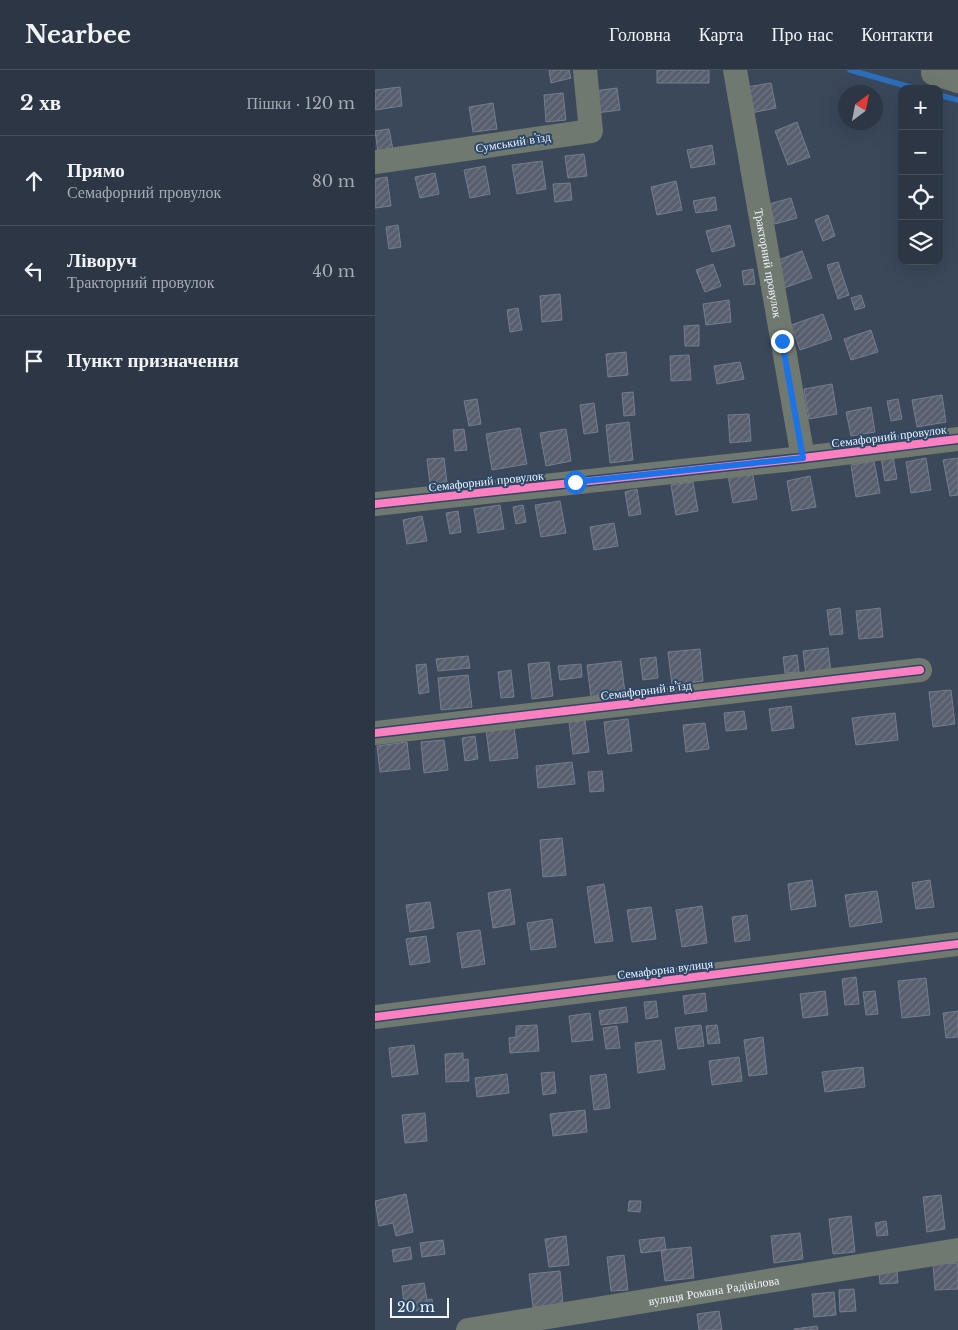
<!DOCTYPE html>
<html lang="uk">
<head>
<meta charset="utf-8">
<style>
	:root { --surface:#2c3644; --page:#343e4b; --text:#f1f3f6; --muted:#a6abb2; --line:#48505d }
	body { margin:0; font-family:"Libre Baskerville",serif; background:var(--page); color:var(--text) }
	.controls { position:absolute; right:15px; top:15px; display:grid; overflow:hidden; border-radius:10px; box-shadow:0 5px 20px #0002 }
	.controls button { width:45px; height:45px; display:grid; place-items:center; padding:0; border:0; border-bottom:1px solid var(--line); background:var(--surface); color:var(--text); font:25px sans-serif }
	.compass { position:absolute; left:463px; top:15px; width:45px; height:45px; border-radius:50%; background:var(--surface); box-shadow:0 5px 20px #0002; rotate:32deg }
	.scale { position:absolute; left:15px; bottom:12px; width:59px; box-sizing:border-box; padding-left:5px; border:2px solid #eff5fd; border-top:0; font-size:14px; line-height:18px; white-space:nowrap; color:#eff5fd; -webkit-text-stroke:4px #2d4767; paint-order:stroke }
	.stop { position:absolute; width:15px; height:15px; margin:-11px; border:4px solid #1a73e8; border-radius:50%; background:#fff }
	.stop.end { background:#1a73e8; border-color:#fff; box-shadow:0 1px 5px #0008 }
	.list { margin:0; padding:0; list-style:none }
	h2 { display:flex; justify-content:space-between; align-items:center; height:65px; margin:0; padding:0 20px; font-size:21px }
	h2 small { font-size:16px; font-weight:400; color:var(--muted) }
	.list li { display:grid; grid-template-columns:32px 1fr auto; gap:15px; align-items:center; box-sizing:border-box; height:90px; padding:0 20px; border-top:1px solid var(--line) }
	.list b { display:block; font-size:19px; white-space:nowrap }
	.list p { margin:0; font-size:16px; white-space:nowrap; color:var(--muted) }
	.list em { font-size:16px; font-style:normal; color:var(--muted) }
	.icon { flex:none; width:28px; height:28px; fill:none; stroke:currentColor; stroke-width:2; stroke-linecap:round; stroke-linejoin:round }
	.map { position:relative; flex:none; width:583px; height:1260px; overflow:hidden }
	header { display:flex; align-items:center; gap:30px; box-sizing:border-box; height:70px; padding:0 25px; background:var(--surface); border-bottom:1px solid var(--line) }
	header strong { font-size:24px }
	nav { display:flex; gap:28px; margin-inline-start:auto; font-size:18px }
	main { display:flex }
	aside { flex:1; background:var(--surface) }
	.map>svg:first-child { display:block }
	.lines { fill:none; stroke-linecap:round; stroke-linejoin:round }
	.stream { stroke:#2b6eba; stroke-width:5.5 }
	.building { fill:url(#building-hatch); stroke:#757d8e }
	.street { stroke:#707970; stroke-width:24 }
	.cycleway-casing { stroke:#2d4767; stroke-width:11 }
	.cycleway { stroke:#ff80c0; stroke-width:8 }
	.route { stroke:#1a73e8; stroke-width:6 }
	.labels { text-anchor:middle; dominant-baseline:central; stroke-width:4; stroke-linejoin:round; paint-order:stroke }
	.street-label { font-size:12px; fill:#eff5fd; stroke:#2d4767 }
</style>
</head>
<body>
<header>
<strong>Nearbee</strong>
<nav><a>Головна</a><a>Карта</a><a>Про нас</a><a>Контакти</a></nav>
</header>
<main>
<aside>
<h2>2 хв<small>Пішки · 120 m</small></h2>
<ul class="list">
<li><svg class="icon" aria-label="ahead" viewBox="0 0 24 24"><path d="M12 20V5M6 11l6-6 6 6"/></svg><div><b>Прямо</b><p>Семафорний провулок</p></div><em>80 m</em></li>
<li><svg class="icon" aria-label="left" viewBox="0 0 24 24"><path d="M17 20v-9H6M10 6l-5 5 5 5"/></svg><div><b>Ліворуч</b><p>Тракторний провулок</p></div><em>40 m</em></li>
<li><svg class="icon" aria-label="arrive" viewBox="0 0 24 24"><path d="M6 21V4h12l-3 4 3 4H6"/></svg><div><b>Пункт призначення</b></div></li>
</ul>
</aside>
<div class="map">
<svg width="583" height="1260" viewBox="0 0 583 1260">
	<defs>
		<pattern id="building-hatch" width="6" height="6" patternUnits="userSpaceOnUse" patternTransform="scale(1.25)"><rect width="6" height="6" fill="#575f6e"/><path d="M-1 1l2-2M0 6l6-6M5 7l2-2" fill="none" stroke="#6f7784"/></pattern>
	</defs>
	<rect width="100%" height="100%" fill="#3a485a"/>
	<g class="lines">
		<path class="stream" d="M475,0L542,19
			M564,25L583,30"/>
	</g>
	<path class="building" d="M174,0H194L196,8L176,13Z
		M282,0H334V13H282Z
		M396,13L401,38L376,43L372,17Z
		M25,17L27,36L0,40V20Z
		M242,18L245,40L221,43L219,21Z
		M188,23L191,50L171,52L169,25Z
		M118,33L122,59L98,62L94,37Z
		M422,52L435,87L413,95L400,61Z
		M14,59L18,80L3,82L0,61Z
		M337,75L340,94L316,98L312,80Z
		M209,84L212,106L193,108L190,86Z
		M167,91L171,119L142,124L137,95Z
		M110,96L115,124L95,128L89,100Z
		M60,103L64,124L45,128L40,107Z
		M12,107L16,136L0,138V109Z
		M301,111L307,140L282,145L276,117Z
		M195,113L197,130L180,132L178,114Z
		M340,127L342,140L321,143L318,131Z
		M416,128L422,148L400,154L394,134Z
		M453,145L460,166L448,171L440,150Z
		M23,155L26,177L14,179L11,157Z
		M355,155L360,176L337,182L331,161Z
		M427,181L437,208L409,218L398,192Z
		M463,192L474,225L463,229L452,195Z
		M338,194L346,216L330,222L321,200Z
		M378,199L380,214L369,215L367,201Z
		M185,224L187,250L167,252L165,226Z
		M486,225L490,237L480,240L476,228Z
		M354,230L356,252L331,255L328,234Z
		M143,238L147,260L135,262L132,240Z
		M448,244L457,269L425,280L416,255Z
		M324,255V276H310L309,256Z
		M496,260L503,282L476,290L469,269Z
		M251,282L253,305L233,307L231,284Z
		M314,285L316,310L296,311L295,286Z
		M365,292L369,309L342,314L339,296Z
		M457,314L462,344L434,349L429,319Z
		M258,322L260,345L249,346L247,323Z
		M567,325L571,352L542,357L537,330Z
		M102,329L106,354L94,356L89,331Z
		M523,329L527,349L516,351L512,331Z
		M219,333L223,362L209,364L205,335Z
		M496,337L500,362L476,366L471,342Z
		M374,344L376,371L355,373L353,345Z
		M254,352L258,390L235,393L231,355Z
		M145,358L152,394L117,400L111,364Z
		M89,359L92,380L80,381L78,360Z
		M191,359L196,391L171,396L165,363Z
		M518,386L522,409L510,411L506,388Z
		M69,388L72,412L55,414L52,389Z
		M551,388L556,420L536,423L531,392Z
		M583,388V425L575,426L568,390Z
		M499,391L505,423L481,427L476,395Z
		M377,400L382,429L358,433L353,405Z
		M435,406L441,437L417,441L412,411Z
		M318,412L323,441L301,445L296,415Z
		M262,419L266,444L254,446L250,422Z
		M185,431L191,463L166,467L160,435Z
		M125,435L129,459L103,463L99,439Z
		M148,435L151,452L141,454L138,437Z
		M83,441L86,462L75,464L71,443Z
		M47,446L52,471L32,474L28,450Z
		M239,453L243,476L219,480L215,457Z
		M465,538L468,564L455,565L452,540Z
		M505,538L508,567L484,569L481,541Z
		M453,578L456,602L431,605L428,581Z
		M325,579L328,611L297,615L293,582Z
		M422,585L424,602L410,603L408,587Z
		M93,586L95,598L63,601L61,589Z
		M281,587L283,608L268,610L265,589Z
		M246,591L250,623L216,627L212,595Z
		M174,592L178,626L157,629L153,594Z
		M51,594L54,622L44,624L41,595Z
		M206,594L207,607L185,610L183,596Z
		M136,600L139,627L126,628L123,602Z
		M93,605L97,637L66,640L63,608Z
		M576,620L580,654L558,657L554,622Z
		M416,636L419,658L397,661L394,639Z
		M369,641L372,659L351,661L349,643Z
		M520,643L523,670L481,675L477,648Z
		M253,649L257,681L233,684L229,652Z
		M210,650L214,682L198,684L194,652Z
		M330,653L334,679L311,682L308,655Z
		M139,657L143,688L115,691L111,660Z
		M100,666L103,689L90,691L87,668Z
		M69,670L73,700L49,703L46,672Z
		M32,672L35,699L5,702L2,676Z
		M197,692L200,714L163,718L161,696Z
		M227,701L229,721L215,722L213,702Z
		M187,768L191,805L168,807L165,770Z
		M437,810L441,836L416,840L413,814Z
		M555,810L559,837L541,839L537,813Z
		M229,814L238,871L220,873L212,817Z
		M135,819L140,854L118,858L113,823Z
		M502,821L507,852L475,857L470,825Z
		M55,832L59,858L35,862L31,835Z
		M327,836L332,873L307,877L301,840Z
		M276,837L281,869L257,872L252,840Z
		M372,845L375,870L360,872L357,847Z
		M177,849L181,877L156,880L152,853Z
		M105,860L110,894L87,898L82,863Z
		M51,866L55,892L35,895L31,869Z
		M481,907L484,934L470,935L467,909Z
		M551,908L555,945L527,948L523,911Z
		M450,921L453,945L428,948L425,924Z
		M500,921L503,944L491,945L488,922Z
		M330,923L332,941L310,944L308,926Z
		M281,931L283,947L271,949L269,932Z
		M251,937L253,952L226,955L224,941Z
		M583,941V967L571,968L568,943Z
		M215,943L218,970L197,972L194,946Z
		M162,955L164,981L135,983L134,968L141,967V956Z
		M326,955L329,976L303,979L300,958Z
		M342,955L345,973L333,974L331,956Z
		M242,956L245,978L231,979L228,958Z
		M388,967L392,1004L374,1006L369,970Z
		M286,970L290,999L263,1003L260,973Z
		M39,975L43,1004L17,1007L14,978Z
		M88,983V990L93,989L94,1011L71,1012L70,984Z
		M364,987L367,1011L337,1015L334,991Z
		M488,997L490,1017L450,1022L447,1002Z
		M179,1002L181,1023L168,1025L166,1003Z
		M132,1004L134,1023L102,1027L100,1008Z
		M231,1004L235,1038L219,1040L215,1006Z
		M210,1040L212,1062L178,1066L175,1044Z
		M50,1043L52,1071L30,1073L27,1045Z
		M31,1124L38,1162L21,1166L18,1153L4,1156L0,1131Z
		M566,1125L570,1159L552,1162L548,1127Z
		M254,1131H266L265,1142L253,1141Z
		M476,1146L480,1182L458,1184L454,1149Z
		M511,1151L513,1165L502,1166L500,1153Z
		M425,1163L428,1189L399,1193L396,1166Z
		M191,1166L194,1195L174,1197L170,1169Z
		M289,1167L291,1180L266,1183L264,1170Z
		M68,1170L70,1184L47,1187L45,1173Z
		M35,1177L37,1189L19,1192L17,1180Z
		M316,1177L319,1208L290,1211L286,1180Z
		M249,1185L253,1220L236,1221L232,1187Z
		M583,1193V1219L560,1220L558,1194Z
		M522,1200L523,1213L505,1214L504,1201Z
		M185,1201L188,1234L158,1237L154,1204Z
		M49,1213L52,1230L57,1229L58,1239L30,1242L27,1216Z
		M479,1219L481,1241L465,1242L464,1220Z
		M459,1222L461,1245L439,1247L437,1224Z
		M344,1241L347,1260H324L322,1244Z
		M442,1256L443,1260H419V1259Z"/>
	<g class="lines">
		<g class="street">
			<path id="s1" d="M360,0L428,388"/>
			<path d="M558,3L583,11"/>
			<path d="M0,92L216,61L210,0"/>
			<path d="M0,434L428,388L583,369"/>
			<path d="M0,663L545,600"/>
			<path d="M0,947L583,874"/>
			<path id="s2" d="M93,1260L583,1180"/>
		</g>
		<defs>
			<path id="cycleway" d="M0,434L428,388L583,369
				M0,663L545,600
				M0,947L583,874"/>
		</defs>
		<use href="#cycleway" class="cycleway-casing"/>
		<use href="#cycleway" class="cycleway"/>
	</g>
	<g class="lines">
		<path class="route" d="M200,412L428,388L407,271"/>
	</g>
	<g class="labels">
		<g class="street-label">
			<text transform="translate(138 72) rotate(-9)">Сумський вʼїзд</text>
			<text stroke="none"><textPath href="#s1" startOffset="196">Тракторний провулок</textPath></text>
			<text transform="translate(514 366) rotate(-7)">Семафорний провулок</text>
			<text transform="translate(111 411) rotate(-6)">Семафорний провулок</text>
			<text transform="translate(271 620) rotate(-7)">Семафорний в’їзд</text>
			<text transform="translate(290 899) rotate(-7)">Семафорна вулиця</text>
			<text stroke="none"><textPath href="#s2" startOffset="249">вулиця Романа Радівілова</textPath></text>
		</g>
	</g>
</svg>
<div class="controls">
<button>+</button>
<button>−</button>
<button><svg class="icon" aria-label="locate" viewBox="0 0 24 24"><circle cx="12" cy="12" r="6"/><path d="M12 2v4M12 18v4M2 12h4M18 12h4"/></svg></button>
<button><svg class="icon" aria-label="layers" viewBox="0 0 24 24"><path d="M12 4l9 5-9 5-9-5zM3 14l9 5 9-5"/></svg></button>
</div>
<svg class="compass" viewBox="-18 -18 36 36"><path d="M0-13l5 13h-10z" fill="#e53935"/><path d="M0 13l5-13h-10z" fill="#a6abb2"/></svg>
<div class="scale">20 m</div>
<div class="stop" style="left:200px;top:412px"></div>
<div class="stop end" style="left:407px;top:271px"></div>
</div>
</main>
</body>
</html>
